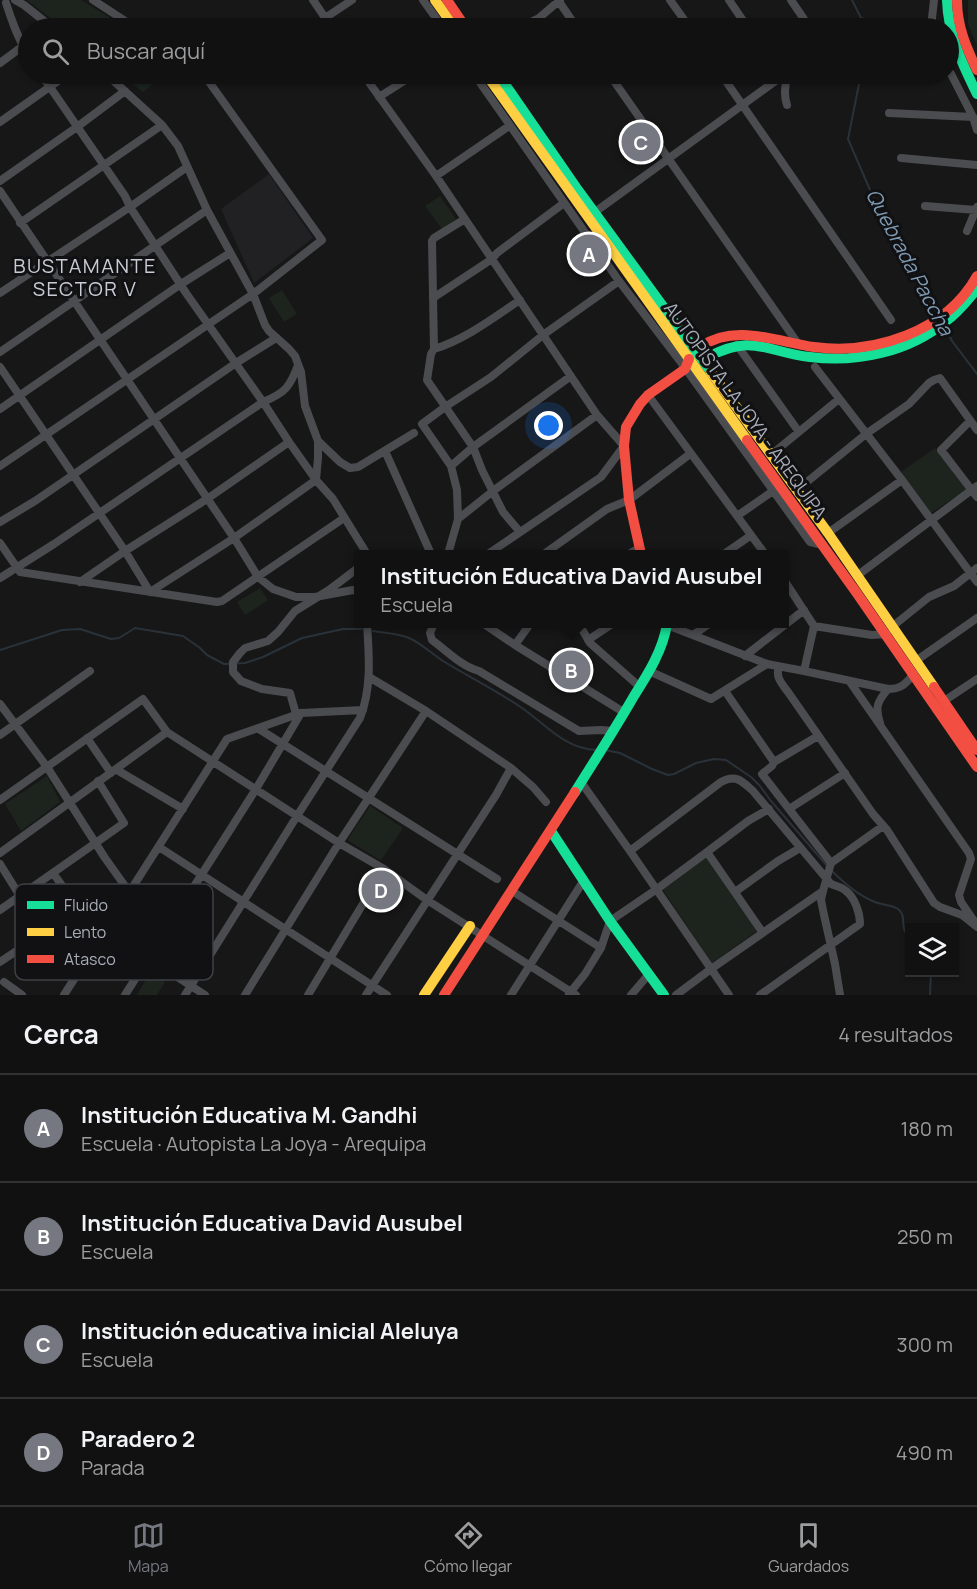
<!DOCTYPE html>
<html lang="es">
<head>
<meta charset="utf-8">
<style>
	:root { --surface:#111; --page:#1e1f1f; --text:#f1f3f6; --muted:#9c9d9f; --line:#303131; --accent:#757880 }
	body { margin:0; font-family:Manrope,sans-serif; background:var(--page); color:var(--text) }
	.controls { position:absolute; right:18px; bottom:18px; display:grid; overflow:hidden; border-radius:0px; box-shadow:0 2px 4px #0004 }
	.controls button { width:54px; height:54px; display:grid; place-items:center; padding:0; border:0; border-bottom:2px solid var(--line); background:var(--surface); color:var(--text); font:30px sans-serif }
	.you { position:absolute; left:549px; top:426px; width:21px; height:21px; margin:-15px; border:4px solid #fff; border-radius:50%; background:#1a73e8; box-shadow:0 0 0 9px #1a73e833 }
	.badge { display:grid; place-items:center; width:39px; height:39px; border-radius:50%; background:var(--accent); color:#fff; font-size:20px; font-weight:700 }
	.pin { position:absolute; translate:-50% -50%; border:3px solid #fff; box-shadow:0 2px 6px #0006 }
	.popup { position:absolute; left:354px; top:550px; width:435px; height:78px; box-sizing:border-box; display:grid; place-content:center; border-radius:0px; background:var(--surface); filter:drop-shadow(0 2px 4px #0005); font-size:20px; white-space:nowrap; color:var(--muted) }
	.popup b { font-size:22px; color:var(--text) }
	.popup::after { content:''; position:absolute; left:50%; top:100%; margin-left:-12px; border:12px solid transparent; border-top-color:var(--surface) }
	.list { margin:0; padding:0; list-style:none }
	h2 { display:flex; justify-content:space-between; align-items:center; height:78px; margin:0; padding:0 24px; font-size:26px }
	h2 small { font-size:20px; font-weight:400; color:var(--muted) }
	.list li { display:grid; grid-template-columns:39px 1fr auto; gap:18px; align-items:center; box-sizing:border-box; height:108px; padding:0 24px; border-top:2px solid var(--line) }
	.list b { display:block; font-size:22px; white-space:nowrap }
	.list p { margin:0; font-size:20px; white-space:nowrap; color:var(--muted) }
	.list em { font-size:20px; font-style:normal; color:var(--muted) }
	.icon { flex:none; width:33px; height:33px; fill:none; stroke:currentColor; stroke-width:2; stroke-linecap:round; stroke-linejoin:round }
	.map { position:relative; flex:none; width:977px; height:995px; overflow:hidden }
	.search { position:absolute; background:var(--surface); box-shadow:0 2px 4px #0004; left:18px; right:18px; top:18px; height:66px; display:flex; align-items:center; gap:15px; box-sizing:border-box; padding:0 21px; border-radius:33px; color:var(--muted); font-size:22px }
	.sheet { height:510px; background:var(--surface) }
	nav { display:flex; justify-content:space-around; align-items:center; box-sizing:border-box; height:84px; border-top:2px solid var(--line); background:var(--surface); font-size:16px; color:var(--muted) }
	nav a { display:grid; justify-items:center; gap:3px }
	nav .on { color:var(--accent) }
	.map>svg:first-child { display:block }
	.built { fill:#212123 }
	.green { fill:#1d241e }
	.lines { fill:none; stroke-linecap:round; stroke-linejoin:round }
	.stream { stroke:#2a3239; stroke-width:2 }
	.street { stroke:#4b4c50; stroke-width:8 }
	.fast { stroke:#16e098; stroke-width:10 }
	.slow { stroke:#ffcf43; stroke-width:10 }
	.jam { stroke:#f24e42; stroke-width:10 }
	.labels { text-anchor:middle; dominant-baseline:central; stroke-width:6; stroke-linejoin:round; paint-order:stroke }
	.street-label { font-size:18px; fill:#a8adb8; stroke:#111113 }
	.water-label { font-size:20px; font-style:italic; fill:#7f9bb3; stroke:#111113 }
	.neighbourhood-label { font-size:20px; letter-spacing:1.5px; fill:#c9ccd4; stroke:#111113 }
	.key { fill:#111113; stroke:#3e4045; stroke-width:1.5 }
	.key-label { font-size:16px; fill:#a8adb8 }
</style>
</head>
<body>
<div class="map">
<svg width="977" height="995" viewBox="0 0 977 995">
	<rect width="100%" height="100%" fill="#171717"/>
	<path class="built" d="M269,174L313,238L254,283L221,209Z"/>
	<path class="green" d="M27,0H81L127,28H63Z
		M968,0H977V46L968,24Z
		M120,74H166L143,92Z
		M440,196L456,219L442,229L425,206Z
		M282,290L297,314L284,322L269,298Z
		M935,448L966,490L931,513L901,472Z
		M260,588L268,600L245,615L237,602Z
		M47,776L60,802L21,831L5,804Z
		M370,806L403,828L382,859L380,860L349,841L348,839Z
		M706,857L757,931L712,963L663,890Z
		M150,973L165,982L157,995H137Z"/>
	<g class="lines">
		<path class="stream" d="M852,0L861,18L887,27V28
			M861,74L848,139L883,220L936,312
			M945,328L952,341L977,374
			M373,631C384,633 398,633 409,638C421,643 432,654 443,661C469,677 496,690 522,708C545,724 565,749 596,750
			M0,650L62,630L80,629L111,639L119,638L135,628L183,636L200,648L207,655L224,664L245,663L263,657L302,638L343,629H362
			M605,750L620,753L652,769L668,775L674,774L696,763L714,759L726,760L751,777L760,786L771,801L828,867
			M832,871C844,883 859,896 875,902C882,905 892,905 898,909C908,916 898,929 910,938
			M930,995L931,972"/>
		<path class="street" d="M15,0L24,5L53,28
			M93,0L136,28
			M313,0L332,28
			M423,0L443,28
			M558,0L577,28
			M670,0L690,28
			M729,0L748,28
			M791,0L810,28
			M6,3C12,21 18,39 28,54
			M325,18L352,0
			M518,28L539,18L560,0
			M933,28L932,18L934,0
			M0,63L23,46
			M948,68L973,117L977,130
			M41,74L125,196L130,207L186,293L263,402L289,442L316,480L333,499L367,554
			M363,74L436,176L597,415L624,446L601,477L488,554
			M474,74L619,281L680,361L810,542L823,545
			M609,74L799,345
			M721,74L891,320
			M787,74C786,85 783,93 787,105
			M379,97L415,74
			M889,113L973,117
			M0,122L68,74
			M901,158L977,165
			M436,176L509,126
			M0,181L77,127L125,91
			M0,191L234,538L258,577L273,589L296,597H315L353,590L358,592
			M925,206L976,210
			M595,212L785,74
			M465,219L434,238L432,241L434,349L431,354L427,380L473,447L482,470L503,512L520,532
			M20,223L162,125
			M967,231L977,207
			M0,293L130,207L187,167
			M433,298L492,259L497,253L564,203
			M737,345L799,432
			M434,349C466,339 493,318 520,300
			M0,352L207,210
			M0,367L125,551L150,592L234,538L316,480L318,458V441L305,406L301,372L295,356L289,349L269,331L265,325L253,294L207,210L178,146L162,125L106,74
			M815,367L902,480L977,582
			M648,395L765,554
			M0,409L181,284L230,253
			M970,421L941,450L977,497
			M318,441L340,462L350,468L358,467L414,433
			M385,451L431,554
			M772,454L839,399
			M0,466L253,294L322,240L207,79L200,74
			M451,466L473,447L571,376
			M797,490L866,434L909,404L929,383L934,380L940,378L977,430
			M737,516L773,491
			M458,519L493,491L597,415
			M0,522L35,501L236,363L276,338
			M828,533L902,480
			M0,543L20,572L217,602L222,601L344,518
			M448,554L458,519L457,490L451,466L422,424L445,407L491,377L543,335L619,281
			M544,554L607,509L629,500L690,454
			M629,554L639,548
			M724,554L750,536
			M858,575L977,486
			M0,578L54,544L263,402C285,393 290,387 298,365
			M784,580L814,626L804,671L888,689C902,689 905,684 914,674
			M80,582L125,551L207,499L289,442
			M434,624L430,633L432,640C447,651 461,666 479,671L579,731L601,730L614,731
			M484,624L515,645L625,713
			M579,624L590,643L640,687
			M667,625L767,664L804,671
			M814,626L872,635L887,634
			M893,626L929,597L954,586L977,568
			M693,635L709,624
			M588,640L612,624
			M515,645L530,624
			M745,656L804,610
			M917,660L977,618
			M779,667C775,677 782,684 788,692L873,814L887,830L934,903L940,907L962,915L977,927
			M649,671L711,699L767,664
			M369,677L426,711L511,768L533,787L546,802
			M850,682L969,853L971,859L959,895L961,902L974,921
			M725,691L774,762L818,736
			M944,701L977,679
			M0,704L47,767L105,858L130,893
			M296,714L290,693L262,689L241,681L233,672V662L240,653L245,648L268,641L278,632L295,611L329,590L358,568
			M880,723C875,707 877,702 888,689
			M259,729L497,879
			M0,735L90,671
			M87,738L111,773
			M774,762L772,766L762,774L789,809
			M117,770L183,809
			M581,782L630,851L729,995
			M0,800L143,699L167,732L339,843L384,869L427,900L576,995
			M159,847L387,995
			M630,851L721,782C736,774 742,781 753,791L831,884C836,886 842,887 846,891C855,898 860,913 860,924L760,995
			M707,852L748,821L769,809
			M0,853L167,732
			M831,863L789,809L845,773
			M0,864L43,933
			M53,873L84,916L205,995
			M512,891L601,948
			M735,892L778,861L800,848
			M0,910L124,823L98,781
			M43,956L76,977
			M0,962L61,921
			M4,982L22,995
			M569,994L585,974L601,948L610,921L657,889L707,852L763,933
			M64,995L227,739L301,713L363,710
			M125,995L256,789L301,713
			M185,995L297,816L360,718C372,688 369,655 367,624
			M245,995L339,843L426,711
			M308,995L384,869
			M366,995L496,795L511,768
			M511,995L584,880
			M631,995L649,974
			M676,995L711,969L823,891
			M840,995L835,964L824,915L821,900L823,891L831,863L883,826"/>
		<path class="fast" d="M947,0C948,35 962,63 977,94
			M498,74L578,190L711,372
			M702,346L696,354L708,357C753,333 766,352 810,357C857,363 908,352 945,322C958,313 967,301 977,289
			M575,792C595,760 615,729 634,696C648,674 663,650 667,624
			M551,831L610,921L664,995"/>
		<path class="slow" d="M435,0L455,28
			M486,74L747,440
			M711,372L828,533L934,687
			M424,995L470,926"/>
		<path class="jam" d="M447,0L466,28
			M957,0C957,26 966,47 977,70
			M702,346C735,323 778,342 814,347C874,355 946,332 977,276
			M747,440L856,592L977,767
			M641,554L629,500L624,446L626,427L640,404L648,395L685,369L689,359
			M934,687L977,750
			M444,995L575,792"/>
	</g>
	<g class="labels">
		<g class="street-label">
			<text transform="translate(746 410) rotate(54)">AUTOPISTA LA JOYA - AREQUIPA</text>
		</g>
		<g class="water-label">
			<text transform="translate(910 262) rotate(62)">Quebrada Paccha</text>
		</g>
		<g class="neighbourhood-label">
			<text x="85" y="265">BUSTAMANTE<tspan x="85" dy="23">SECTOR V</tspan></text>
		</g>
	</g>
	<rect x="15" y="884" width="198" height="96" rx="9" class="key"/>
	<rect x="27" y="901" width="27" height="8" fill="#16e098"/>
	<rect x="27" y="928" width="27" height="8" fill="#ffcf43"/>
	<rect x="27" y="955" width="27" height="8" fill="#f24e42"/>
	<g class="key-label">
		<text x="64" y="911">Fluido</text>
		<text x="64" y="938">Lento</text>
		<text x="64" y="965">Atasco</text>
	</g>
</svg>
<div class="controls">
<button><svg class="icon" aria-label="layers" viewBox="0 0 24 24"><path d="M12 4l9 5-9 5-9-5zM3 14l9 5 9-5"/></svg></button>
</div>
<div class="you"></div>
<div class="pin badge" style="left:589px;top:254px">A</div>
<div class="pin badge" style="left:571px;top:670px">B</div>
<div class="popup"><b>Institución Educativa David Ausubel</b>Escuela</div>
<div class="pin badge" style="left:641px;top:142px">C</div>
<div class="pin badge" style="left:381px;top:890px">D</div>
<div class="search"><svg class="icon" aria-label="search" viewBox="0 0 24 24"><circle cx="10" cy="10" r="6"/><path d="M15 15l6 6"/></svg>Buscar aquí</div>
</div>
<section class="sheet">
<h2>Cerca<small>4 resultados</small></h2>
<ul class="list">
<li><span class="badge">A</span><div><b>Institución Educativa M. Gandhi</b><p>Escuela · Autopista La Joya - Arequipa</p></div><em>180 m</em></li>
<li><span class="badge">B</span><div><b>Institución Educativa David Ausubel</b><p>Escuela</p></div><em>250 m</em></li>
<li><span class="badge">C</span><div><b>Institución educativa inicial Aleluya</b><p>Escuela</p></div><em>300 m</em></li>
<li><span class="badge">D</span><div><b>Paradero 2</b><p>Parada</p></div><em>490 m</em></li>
</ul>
</section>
<nav>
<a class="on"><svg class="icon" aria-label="map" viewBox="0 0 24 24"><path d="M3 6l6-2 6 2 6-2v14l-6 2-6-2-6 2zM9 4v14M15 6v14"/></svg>Mapa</a>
<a><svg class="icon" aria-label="directions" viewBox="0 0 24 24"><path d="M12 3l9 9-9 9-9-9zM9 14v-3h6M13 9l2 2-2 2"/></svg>Cómo llegar</a>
<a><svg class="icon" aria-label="saved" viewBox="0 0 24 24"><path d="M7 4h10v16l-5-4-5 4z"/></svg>Guardados</a>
</nav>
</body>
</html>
